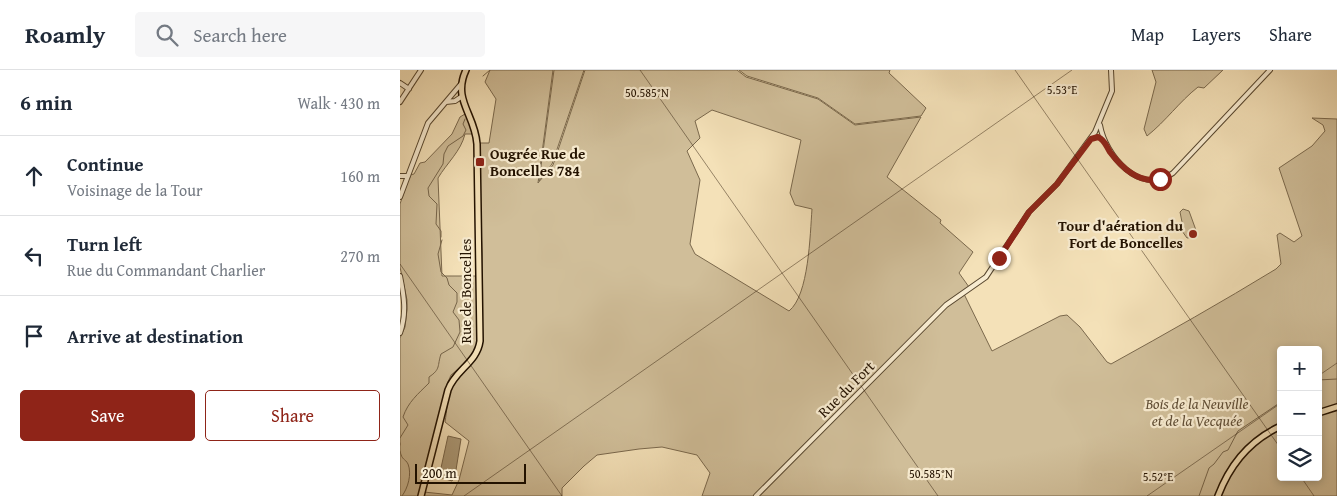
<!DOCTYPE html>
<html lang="en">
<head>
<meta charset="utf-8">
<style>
	:root { --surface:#fff; --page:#f6f6f7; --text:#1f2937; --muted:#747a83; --line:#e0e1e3; --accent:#8f2418 }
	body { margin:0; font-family:"Gentium Book Plus",serif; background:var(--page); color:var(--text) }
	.controls { position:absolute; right:15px; bottom:15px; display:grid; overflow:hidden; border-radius:5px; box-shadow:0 2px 8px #0003 }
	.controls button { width:45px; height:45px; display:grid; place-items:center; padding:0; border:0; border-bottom:1px solid var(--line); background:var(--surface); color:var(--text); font:25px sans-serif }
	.scale { position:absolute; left:15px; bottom:12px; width:111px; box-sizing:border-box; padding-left:5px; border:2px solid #231200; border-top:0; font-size:14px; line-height:18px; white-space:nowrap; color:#231200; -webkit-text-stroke:4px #f8ecd1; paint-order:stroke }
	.stop { position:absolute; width:15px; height:15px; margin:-11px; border:4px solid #8f2418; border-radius:50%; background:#fff }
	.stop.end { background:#8f2418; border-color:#fff; box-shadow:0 1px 5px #0008 }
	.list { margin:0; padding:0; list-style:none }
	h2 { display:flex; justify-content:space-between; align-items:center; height:65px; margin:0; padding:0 20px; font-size:21px }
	h2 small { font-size:16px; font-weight:400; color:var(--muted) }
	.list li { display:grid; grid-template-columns:32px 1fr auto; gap:15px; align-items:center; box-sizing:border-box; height:80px; padding:0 20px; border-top:1px solid var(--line) }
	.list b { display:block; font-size:19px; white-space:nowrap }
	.list p { margin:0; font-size:16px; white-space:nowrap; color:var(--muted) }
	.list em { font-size:16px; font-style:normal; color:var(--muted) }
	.actions { display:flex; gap:10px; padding:15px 20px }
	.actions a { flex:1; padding:11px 0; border:1px solid var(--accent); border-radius:5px; text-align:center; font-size:18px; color:var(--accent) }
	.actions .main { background:var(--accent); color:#fff }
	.icon { flex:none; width:28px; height:28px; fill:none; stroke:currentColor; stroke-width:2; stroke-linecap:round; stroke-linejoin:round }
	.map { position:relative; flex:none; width:937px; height:426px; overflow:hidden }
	header { display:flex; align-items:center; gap:30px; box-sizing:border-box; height:70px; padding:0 25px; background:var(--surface); border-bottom:1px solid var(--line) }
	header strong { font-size:24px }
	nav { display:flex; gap:28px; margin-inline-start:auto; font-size:18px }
	.search { width:350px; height:45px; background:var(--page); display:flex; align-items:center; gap:12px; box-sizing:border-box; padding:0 18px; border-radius:5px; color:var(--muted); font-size:19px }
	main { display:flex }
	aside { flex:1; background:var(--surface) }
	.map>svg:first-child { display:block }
	.green { fill:#d0be99; stroke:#7a684c; fill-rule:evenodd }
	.water { fill:#ad9b79; stroke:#766449 }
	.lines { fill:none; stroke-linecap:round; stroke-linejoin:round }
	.stream { stroke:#766449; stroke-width:1 }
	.minor-casing { stroke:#57462e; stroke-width:6 }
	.major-casing { stroke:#231200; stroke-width:8 }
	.minor { stroke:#f8ecd1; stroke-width:4 }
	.major { stroke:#f4e1b8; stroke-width:5 }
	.route { stroke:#8f2418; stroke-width:6 }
	.ticks { fill:none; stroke:#231200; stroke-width:1; stroke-opacity:0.45 }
	.poi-dot { fill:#8f2418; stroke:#f8ecd1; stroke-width:2 }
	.labels { text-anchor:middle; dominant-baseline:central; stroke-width:4.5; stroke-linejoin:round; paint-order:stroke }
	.poi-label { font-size:15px; font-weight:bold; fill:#231200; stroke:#f8ecd1; text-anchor:start }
	.street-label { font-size:15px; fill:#231200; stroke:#f8ecd1 }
	.park-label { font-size:15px; font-style:italic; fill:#604e36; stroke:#f8ecd1 }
	.ticks-label { font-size:12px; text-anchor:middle; fill:#231200; stroke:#f8ecd1; stroke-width:4.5; stroke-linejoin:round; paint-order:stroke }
</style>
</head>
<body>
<header>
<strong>Roamly</strong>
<div class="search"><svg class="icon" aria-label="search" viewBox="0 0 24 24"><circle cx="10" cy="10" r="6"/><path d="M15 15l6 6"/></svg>Search here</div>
<nav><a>Map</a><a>Layers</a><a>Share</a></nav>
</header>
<main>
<aside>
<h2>6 min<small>Walk · 430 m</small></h2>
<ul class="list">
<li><svg class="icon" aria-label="ahead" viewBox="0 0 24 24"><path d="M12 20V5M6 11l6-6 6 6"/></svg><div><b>Continue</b><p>Voisinage de la Tour</p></div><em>160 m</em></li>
<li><svg class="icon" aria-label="left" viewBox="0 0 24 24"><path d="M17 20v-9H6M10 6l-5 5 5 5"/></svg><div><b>Turn left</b><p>Rue du Commandant Charlier</p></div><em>270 m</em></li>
<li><svg class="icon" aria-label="arrive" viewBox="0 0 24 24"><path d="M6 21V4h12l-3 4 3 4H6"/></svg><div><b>Arrive at destination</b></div></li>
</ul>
<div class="actions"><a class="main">Save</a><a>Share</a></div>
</aside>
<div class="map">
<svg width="937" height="426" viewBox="0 0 937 426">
	<rect width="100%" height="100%" fill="#f4e1b8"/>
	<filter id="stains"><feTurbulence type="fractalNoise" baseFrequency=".004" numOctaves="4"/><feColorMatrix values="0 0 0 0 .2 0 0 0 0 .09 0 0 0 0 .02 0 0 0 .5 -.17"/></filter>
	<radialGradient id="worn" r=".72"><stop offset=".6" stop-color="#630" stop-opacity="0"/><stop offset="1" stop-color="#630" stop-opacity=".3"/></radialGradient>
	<path class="green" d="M90,0H153L138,113L153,95L185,0H337L346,7L418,29L455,55L521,47L487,107L541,150L540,153L573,182L559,203L569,217L540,238L353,426H302L310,403L297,385L262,377L239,379L197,385L184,396L162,418V426H23L24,422L52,425L59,410L69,371L45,352C47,341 47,327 52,317C58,302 74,295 81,279L82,184L78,73H89L96,29L85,12ZM312,40L401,70L390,123L395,135L412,139C410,165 409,225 389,241L295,184L290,174L300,110L287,81L300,68L295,51Z
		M154,0H184L152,94L139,111Z
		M339,0H490L489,3L526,38L521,46L455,54L418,28L347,6Z
		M752,0H823L804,18L798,17C779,32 766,51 747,66L744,59L756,12Z
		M65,44L69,51L72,64H65C61,81 47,93 38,108L42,206H77V276L69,290L51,305L47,314L19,426H0V268L5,257L7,240V230L0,197V134L10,105L14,104L20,93L25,92L52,64L60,47Z
		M912,48L937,49V426H359L546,237L564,224L592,281L660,246L667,245L680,257L707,292L711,294C767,263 822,232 876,199L881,194L877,165L880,163L894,172L902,166L879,98L912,76L925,61L923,55ZM881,280H918V407H881Z
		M783,139L789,141L797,163L796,167L787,168L782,161V152L780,142Z"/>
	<path class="water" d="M48,366L61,369L55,406L52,411L39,407Z"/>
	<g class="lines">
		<path class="stream" d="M83,6L90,0
			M41,167V161L36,154L37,134L29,126L28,118L43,94L44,84L48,76L63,66L66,60L63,54L65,49
			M918,310L937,309
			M0,368L8,355L3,347C8,332 18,324 29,313V307C41,299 37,296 41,284L53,277L60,262L59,250L53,242L57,232V223L49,215L47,208L41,202L38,184L42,170
			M0,373V375
			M0,381C2,391 5,388 8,394C12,404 8,418 2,426
			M799,426L809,398L814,394L823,382L828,380L838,361L881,332"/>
		<defs>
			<path id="minor" d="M0,13L9,19
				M0,32L21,0
				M46,32L55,31L61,27
				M700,55C705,85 740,127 773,103L870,0
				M0,106H8
				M0,127L28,53L61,14
				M0,206C4,226 7,243 0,263
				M356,426L546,235L586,207L629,142L657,114L695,62L712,21L711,0"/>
			<path id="major" d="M918,343L937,337
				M21,426L48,320C55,300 77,293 80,271L77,74C75,44 52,30 66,0
				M818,426C830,394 850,370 881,356"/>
		</defs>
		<use href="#minor" class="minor-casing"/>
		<use href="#major" class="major-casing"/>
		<use href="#minor" class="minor"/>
		<use href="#major" class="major"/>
	</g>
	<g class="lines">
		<path class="route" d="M599,188L629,142L657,114L691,69L698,67C705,70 706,76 710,82C722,98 739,114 760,109"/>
	</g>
	<path class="ticks" d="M240,0L538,426M615,0L881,379M0,194L162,426M918,306L937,293M901,407L914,426M64,426L672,0M747,426L881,333"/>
	<g class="poi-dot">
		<rect x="75" y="87" width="10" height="10" rx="2.5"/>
		<circle cx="793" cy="164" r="5"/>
	</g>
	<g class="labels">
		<g class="poi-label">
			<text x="90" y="83">Ougrée Rue de<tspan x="90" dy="17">Boncelles 784</tspan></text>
			<text x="783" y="155" text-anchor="end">Tour d'aération du<tspan x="783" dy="17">Fort de Boncelles</tspan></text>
		</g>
		<g class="street-label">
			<text transform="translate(65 221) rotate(-90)">Rue de Boncelles</text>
			<text transform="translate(446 319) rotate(-45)">Rue du Fort</text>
		</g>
		<g class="park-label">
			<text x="797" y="333">Bois de la Neuville<tspan x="797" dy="17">et de la Vecquée</tspan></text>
		</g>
	</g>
	<g class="ticks-label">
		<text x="662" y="24">5.53°E</text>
		<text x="247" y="27">50.585°N</text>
		<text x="531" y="408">50.585°N</text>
		<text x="758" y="411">5.52°E</text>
	</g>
	<rect width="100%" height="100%" filter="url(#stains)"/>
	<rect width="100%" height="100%" fill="url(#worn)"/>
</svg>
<div class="controls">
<button>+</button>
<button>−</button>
<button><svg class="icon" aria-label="layers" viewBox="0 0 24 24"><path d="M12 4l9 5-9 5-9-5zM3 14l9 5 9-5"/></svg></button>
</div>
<div class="scale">200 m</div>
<div class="stop" style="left:760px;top:109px"></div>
<div class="stop end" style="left:599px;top:188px"></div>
</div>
</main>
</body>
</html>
